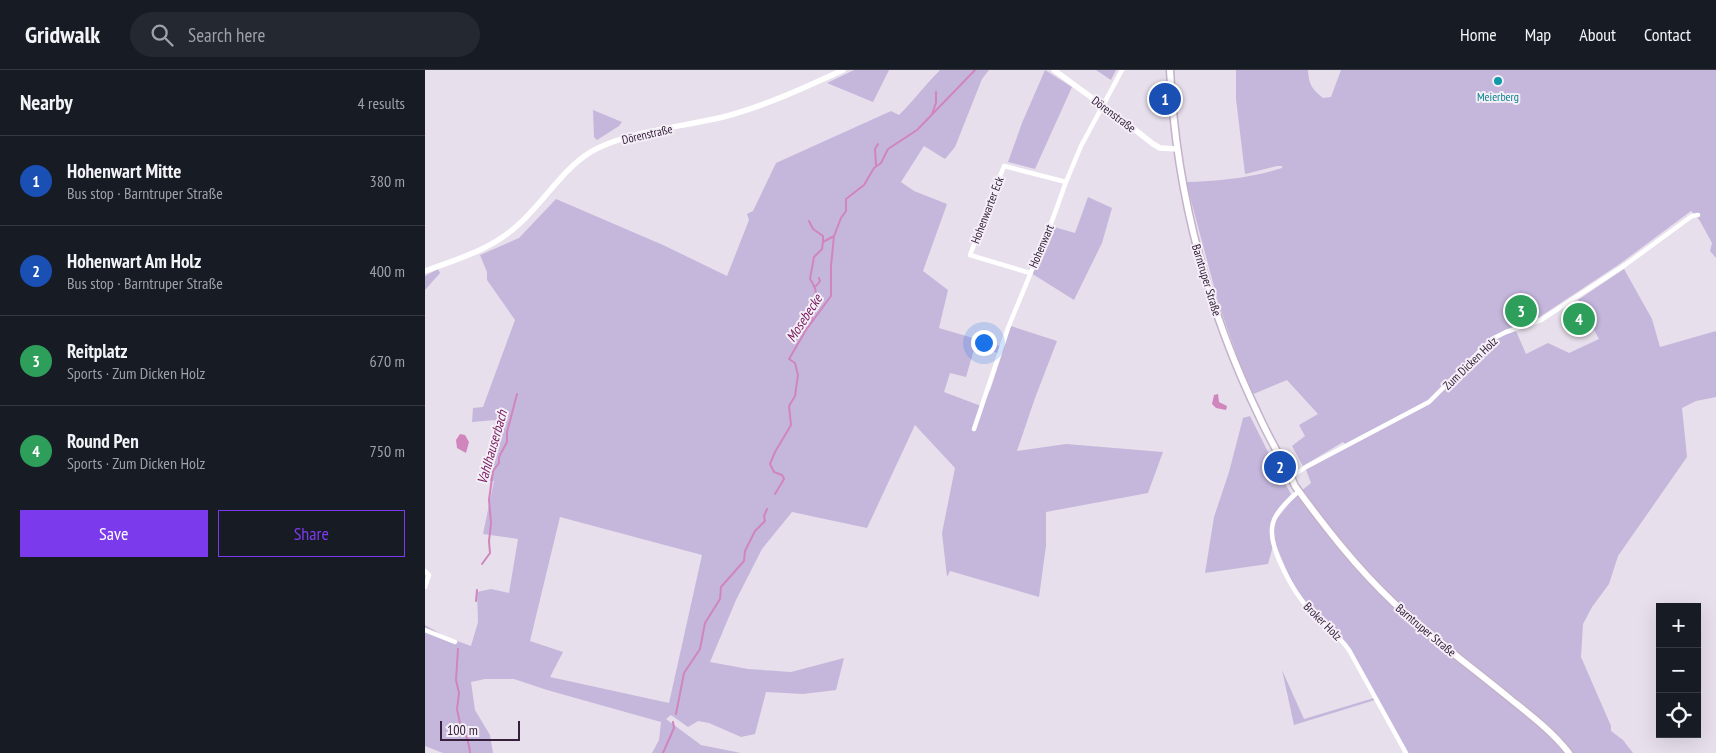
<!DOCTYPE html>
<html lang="en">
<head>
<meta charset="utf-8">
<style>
	:root { --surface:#171b24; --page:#242831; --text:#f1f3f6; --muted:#9ea1a6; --line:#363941; --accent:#7c3aed }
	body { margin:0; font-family:"PT Sans Narrow",sans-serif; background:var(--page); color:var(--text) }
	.controls { position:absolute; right:15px; bottom:15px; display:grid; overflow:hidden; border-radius:0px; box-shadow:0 5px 20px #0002 }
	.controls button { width:45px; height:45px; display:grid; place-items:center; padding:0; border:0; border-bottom:1px solid var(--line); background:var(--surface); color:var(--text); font:25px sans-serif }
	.scale { position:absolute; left:15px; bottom:12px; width:80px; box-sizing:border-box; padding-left:5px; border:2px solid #36203b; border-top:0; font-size:14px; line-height:18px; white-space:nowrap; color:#36203b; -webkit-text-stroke:4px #f4eff7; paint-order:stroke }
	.you { position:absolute; left:558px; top:272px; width:18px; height:18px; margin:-12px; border:4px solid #fff; border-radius:50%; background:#1a73e8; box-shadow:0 0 0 8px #1a73e833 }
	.badge { display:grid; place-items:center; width:32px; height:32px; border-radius:50%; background:var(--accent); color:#fff; font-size:16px; font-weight:700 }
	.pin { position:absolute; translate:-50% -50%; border:2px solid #fff; box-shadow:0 1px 5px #0006 }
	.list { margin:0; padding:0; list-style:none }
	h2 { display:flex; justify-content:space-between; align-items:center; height:65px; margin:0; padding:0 20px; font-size:21px }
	h2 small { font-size:16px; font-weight:400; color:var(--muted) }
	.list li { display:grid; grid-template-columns:32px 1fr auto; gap:15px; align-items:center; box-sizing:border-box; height:90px; padding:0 20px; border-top:1px solid var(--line) }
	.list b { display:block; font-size:19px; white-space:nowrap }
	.list p { margin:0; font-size:16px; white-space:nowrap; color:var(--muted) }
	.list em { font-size:16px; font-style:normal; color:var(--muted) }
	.actions { display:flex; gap:10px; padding:15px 20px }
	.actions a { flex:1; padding:11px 0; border:1px solid var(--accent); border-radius:0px; text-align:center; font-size:18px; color:var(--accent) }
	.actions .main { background:var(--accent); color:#fff }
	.icon { flex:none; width:28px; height:28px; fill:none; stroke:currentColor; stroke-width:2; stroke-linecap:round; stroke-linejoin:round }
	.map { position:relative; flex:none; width:1291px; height:683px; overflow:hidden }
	header { display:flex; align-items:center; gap:30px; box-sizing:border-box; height:70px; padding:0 25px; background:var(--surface); border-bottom:1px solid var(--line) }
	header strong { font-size:24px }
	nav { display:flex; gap:28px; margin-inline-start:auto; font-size:18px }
	.search { width:350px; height:45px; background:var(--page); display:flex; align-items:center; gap:12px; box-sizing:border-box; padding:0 18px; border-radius:28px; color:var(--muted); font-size:19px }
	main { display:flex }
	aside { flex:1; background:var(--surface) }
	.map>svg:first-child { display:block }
	.green { fill:#c5b7dc; fill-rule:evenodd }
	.water { fill:#d185bd }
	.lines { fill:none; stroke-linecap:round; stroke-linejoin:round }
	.stream { stroke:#d185bd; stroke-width:2 }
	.secondary-casing { stroke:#c4b2ca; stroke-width:9 }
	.minor { stroke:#fff; stroke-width:4.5 }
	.tertiary { stroke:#fff; stroke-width:5.5 }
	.secondary { stroke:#fff; stroke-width:6 }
	.culture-dot { fill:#0f9aa8; stroke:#f4eff7; stroke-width:2 }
	.labels { text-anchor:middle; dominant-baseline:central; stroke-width:4; stroke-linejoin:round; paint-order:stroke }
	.culture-label { font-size:12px; fill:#0d838f; stroke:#f4eff7 }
	.street-label { font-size:12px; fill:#36203b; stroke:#f4eff7 }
	.water-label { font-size:14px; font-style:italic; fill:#771a5d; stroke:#f4eff7 }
</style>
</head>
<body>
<header>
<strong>Gridwalk</strong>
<div class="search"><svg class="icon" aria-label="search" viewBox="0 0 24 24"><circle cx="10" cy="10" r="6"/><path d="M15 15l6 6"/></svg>Search here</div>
<nav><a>Home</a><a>Map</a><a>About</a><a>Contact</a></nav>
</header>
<main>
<aside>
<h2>Nearby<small>4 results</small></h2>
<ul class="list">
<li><span class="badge" style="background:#1a4fb4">1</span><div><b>Hohenwart Mitte</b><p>Bus stop · Barntruper Straße</p></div><em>380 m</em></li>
<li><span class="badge" style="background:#1a4fb4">2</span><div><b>Hohenwart Am Holz</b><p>Bus stop · Barntruper Straße</p></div><em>400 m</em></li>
<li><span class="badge" style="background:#2e9e5b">3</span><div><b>Reitplatz</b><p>Sports · Zum Dicken Holz</p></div><em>670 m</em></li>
<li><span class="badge" style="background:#2e9e5b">4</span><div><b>Round Pen</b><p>Sports · Zum Dicken Holz</p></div><em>750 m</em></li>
</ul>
<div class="actions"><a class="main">Save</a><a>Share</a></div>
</aside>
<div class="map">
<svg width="1291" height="683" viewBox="0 0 1291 683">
	<rect width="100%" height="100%" fill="#e7dfeb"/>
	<path class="green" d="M429,0H464L448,32L402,13Z
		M515,0H564L557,9L530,77L520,89L499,76L476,112L489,121L522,134L498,201L523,220L514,258L575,276L573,283L550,276L541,307L525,303L519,322L556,336L566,318L586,256L632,271L610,328L592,381L641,374L738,382L723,423L621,442V476L614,527L525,501L522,507L517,463L530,398L490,355L442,458L367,442L337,479L311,530L285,592L323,599L366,602L419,588L411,620L378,624L341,622L330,664L316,667L284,653L273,651L263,657L246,645L241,649L276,675L316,683H227L234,670L236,652L122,620L89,609H60L46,612L50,640L65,665L68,683H18L0,676V555L21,567L46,576L53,552L52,522L66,519L84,523L93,469L58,464L69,411H65L63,397L68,377L70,350L47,352L48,338L58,337L90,250L62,210V202L55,185L94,168L131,129L238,175L302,206L324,150L322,144L328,141L351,93L466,41L474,45C489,30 500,15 515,0ZM135,447L277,485L244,633L125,607L138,582L105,571Z
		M620,0L647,17L610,99L583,92L597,53Z
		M671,0H691L686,10Z
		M811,0H883C884,15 887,19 898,28L906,27L916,0H1291V188L1285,181L1287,173L1275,151L1266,141L1196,193L1113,248L1111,243L1088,254L1101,284L1123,273L1144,283L1174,269L1153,230L1199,199L1227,249L1235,277L1291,261V327L1271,331L1257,338L1262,387L1193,486L1184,514L1167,537L1158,554L1156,587L1186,656V661L1198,670L1208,683H983L925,579L877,530L864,506L850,473L848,463L850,451L871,425L886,413L880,397L920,374L918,372L878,396L867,376L880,366L874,355L893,344L862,310L826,325L794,235L761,112C794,111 825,108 857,98V96H852L820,104L811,29Z
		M168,40L197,52L194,56L172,70L169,67Z
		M663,127L687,138L677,173L649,230L606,203L629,157L650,163Z
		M13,199L15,203L0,220V206Z
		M1147 249a7 7 0 1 1 14 0a7 7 0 1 1-14 0Z
		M825,346L847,390L866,424L849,446L848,476L843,494L780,503L789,447L804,402L818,348Z
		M857,600L879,649L949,628L950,630L869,655Z"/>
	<path class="water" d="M793,324L794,332L802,336L801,340L791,338L787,334L789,325Z
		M35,364L40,365L44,372L41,383L32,378L31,370Z"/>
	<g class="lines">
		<path class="stream" d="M507,44L511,33V22
			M451,95L450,79L453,74
			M384,151L388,159L398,166V172
			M391,216L395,211L394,208
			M387,251C387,246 386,239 388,235C392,224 392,219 385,209L389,187L397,179L398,172L409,166
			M350,424L359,409L357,405L349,402L345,394L350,382L366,355L364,336L370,326L373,305L370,293L364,289L381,260L406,226V196L409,166L416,148L421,141V129L439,115L449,98L456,93L463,79L492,60L550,0
			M57,494L65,483L64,471L66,453L64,430L68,401L74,393V387L82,372V362L92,324
			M51,531L52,520
			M33,579L31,610L34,623L32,639L36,658L41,662C41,670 45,675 45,683
			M251,644L259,603L275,579L280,553L295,529L296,517L319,491L320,481L330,461L340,451L339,446L342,439
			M238,683L249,658L248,652"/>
		<defs>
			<path id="secondary" d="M745,0C751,120 782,238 834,346C843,366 854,385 865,405C867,408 868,412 870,416C900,457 931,497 968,532C1004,566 1045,596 1083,627C1104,644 1127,661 1144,683"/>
		</defs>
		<use href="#secondary" class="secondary-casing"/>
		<path class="minor" d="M605,203L545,185L579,96L641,112
			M549,359L583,258L627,151L641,112L656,76L697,0
			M866,407L881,397L1004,332L1067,269L1081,262L1116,250L1200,195L1267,146L1273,145
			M874,421C865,429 851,441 848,453C841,475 869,523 884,539C897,553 913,564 924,580L981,683
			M0,501L4,505L0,517
			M0,560L30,572"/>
		<path class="tertiary" d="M629,0L704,55L728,74L735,78L752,79
			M0,201C33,189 68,179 94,154C120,131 141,93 173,78C212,60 256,57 298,47C340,36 379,18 418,0"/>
		<use href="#secondary" class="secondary"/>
	</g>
	<circle class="culture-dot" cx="1073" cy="11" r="5"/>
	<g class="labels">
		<g class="culture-label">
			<text x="1073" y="26">Meierberg</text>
		</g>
		<g class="street-label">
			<text transform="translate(689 44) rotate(37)">Dörenstraße</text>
			<text transform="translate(222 64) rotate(-13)">Dörenstraße</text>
			<text transform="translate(562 140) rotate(-69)">Hohenwarter Eck</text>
			<text transform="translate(616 176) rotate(-67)">Hohenwart</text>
			<text transform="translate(782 210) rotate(73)">Barntruper Straße</text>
			<text transform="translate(1045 293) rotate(-44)">Zum Dicken Holz</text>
			<text transform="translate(898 551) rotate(45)">Broker Holz</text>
			<text transform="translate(1001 560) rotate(40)">Barntruper Straße</text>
		</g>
		<g class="water-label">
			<text transform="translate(379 248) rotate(-57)">Mosebecke</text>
			<text transform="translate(67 377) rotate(-74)">Vahlhauserbach</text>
		</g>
	</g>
</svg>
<div class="controls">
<button>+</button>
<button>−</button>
<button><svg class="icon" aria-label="locate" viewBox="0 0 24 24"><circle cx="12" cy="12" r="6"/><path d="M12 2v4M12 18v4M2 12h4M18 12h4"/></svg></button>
</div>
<div class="scale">100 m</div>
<div class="you"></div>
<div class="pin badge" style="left:740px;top:29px;background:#1a4fb4">1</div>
<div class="pin badge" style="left:855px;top:397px;background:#1a4fb4">2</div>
<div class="pin badge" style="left:1096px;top:241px;background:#2e9e5b">3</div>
<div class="pin badge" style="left:1154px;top:249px;background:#2e9e5b">4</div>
</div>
</main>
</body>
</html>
